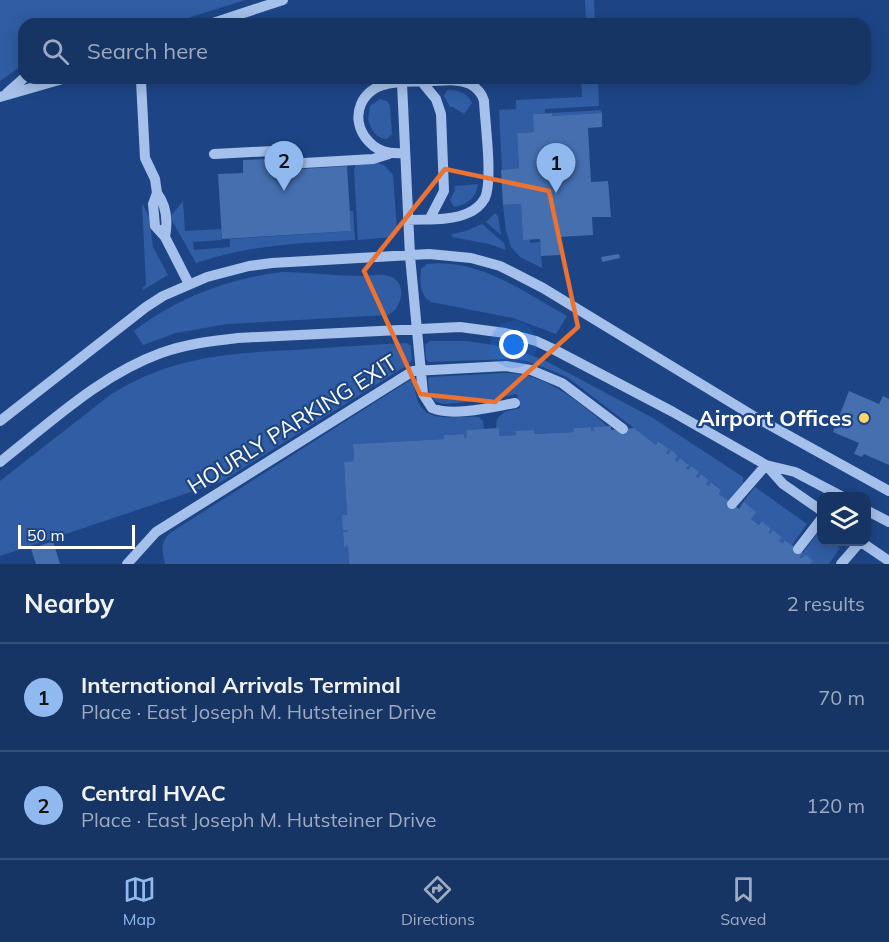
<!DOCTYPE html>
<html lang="en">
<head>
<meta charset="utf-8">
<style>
	:root { --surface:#163464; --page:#1f3c6a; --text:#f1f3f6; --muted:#9eaabf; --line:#354f78; --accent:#90b9f0 }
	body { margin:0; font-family:Mulish,sans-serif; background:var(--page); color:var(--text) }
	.controls { position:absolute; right:18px; bottom:18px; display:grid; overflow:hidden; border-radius:12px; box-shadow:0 3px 15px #0003 }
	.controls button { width:54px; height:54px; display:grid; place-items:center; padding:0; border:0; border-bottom:2px solid var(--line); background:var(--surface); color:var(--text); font:30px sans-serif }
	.scale { position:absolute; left:18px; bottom:15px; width:117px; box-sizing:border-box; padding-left:6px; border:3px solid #fff; border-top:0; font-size:16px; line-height:21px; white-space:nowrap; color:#fff; -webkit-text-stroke:4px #1d4586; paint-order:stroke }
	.you { position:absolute; left:514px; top:345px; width:21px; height:21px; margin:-15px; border:4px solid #fff; border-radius:50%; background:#1a73e8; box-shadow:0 0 0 9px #1a73e833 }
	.badge { display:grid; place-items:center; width:39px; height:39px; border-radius:50%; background:var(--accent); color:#111; font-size:20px; font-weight:700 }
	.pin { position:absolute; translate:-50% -50px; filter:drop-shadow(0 2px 3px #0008) }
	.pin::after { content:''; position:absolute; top:32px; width:21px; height:18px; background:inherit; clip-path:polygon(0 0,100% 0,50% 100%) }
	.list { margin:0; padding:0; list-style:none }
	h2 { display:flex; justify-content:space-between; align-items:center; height:78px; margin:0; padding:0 24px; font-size:26px }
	h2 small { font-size:20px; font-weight:400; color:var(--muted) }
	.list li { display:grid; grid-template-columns:39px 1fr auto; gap:18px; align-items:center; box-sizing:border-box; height:108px; padding:0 24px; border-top:2px solid var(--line) }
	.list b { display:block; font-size:22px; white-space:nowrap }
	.list p { margin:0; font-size:20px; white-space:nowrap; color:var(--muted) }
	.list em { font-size:20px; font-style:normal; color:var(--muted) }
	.icon { flex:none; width:33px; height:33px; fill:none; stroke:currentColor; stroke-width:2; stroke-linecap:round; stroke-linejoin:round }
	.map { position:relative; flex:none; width:889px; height:564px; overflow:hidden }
	.search { position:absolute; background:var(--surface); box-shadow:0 3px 15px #0003; left:18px; right:18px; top:18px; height:66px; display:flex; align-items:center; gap:15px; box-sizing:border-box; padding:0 21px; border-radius:18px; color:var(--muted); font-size:22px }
	.sheet { height:294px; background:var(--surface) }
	nav { display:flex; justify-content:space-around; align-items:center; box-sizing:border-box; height:84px; border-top:2px solid var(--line); background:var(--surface); font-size:16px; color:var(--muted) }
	nav a { display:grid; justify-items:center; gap:3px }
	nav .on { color:var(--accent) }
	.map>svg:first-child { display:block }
	.green { fill:#305da4 }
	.building { fill:#456faf }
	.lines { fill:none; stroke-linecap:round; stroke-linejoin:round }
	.minor { stroke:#a5c0eb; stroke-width:10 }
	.marked { fill:none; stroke:#eb7230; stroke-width:4.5; stroke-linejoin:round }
	.poi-dot { fill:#fbd762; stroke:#1d4586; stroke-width:2 }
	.labels { text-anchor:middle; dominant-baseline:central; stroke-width:4.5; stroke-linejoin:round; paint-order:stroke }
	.poi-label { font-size:22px; font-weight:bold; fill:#fff; stroke:#1d4586; text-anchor:end }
	.street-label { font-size:22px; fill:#fff; stroke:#1d4586 }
</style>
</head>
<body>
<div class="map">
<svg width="889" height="564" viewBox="0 0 889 564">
	<rect width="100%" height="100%" fill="#1d4586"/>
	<path class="green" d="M0,0H245L169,24H24V64L0,81Z
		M585,0H594L595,24H586Z
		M581,78H598L599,106L545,109V113L534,114V132L517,133L519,168L502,170L499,110L516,109V100L582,97Z
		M447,90C458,90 467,92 472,103L464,114L453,107H450L444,96Z
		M380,99L387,101L390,106L392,134L387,139C376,139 371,129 368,120L370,106Z
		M601,110L602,113L552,116V113Z
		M377,163L384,165L393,175L397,230L393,237L358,240L354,169L356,164Z
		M478,184C476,198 467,205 454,207L450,200L455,190L454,186Z
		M183,201L185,231L221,229L222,240L193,242L194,250L230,247V239L351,231L350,211H353L355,240C299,243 249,245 196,263L170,217Z
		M142,203L149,217L153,247L168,275L143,290L142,288L146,285Z
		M521,204L523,239H530V243L540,242L542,268L520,257L511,247L506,231L503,205Z
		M495,213L498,216L501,235L486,222Z
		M482,224L504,243L506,250L489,244L452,237V234L466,231Z
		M427,264C478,258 525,292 567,316L556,334L513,318L431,302C419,295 420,281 421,269Z
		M282,272C309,272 335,276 361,276C370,276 381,273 389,276C408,282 403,308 388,315L227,324L176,333L143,345L134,331C179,297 227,279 282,272Z
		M430,341H465L495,345L520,351L546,361L653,418L743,477V483L728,501L719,494L721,490L712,482L709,486L706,484L709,480L701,474L698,478L691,466L688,470L686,468L688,464L680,458L677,462L675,460L678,456L671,451L667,454L666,453L668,449L659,441L656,445L567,377L545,368L526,361L511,359L429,362L426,359L425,345Z
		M406,343L411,346L412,360L409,364L221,482L0,556V481L110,395C169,357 227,353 295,350C332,347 369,345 406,343Z
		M505,373C543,372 580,402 607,426L594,427V431H591V427L574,428V432L535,434L534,430L515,432L516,435L499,436V428H496L497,419L504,412L520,408L517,394L489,400L445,404C431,403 428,391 428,379L430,377Z
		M410,380L414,382C417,428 446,415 479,417L483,421L484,429L467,430V438H464V434L444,435V439L353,444L354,461L344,462L347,515H342L348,530V532H343L344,546H348L349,564H165C162,552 160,542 170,533Z
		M755,487L807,524L792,545L786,540L783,543L779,541L782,537L773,530L770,534L769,532L771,529L762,522L759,525L751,519L744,503L738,508Z
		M818,532L821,535L822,542H831L840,548L829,564H811L813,561L805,555L802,558L800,557Z"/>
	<path class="building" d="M552,113V116L602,113V127L588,128L591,182L608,181L611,217H592L593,235L559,237L560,255L541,256L540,239L523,240L521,204L503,205L501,170L519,168L517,133L534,132L533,114Z
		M270,159L271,171L347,166L351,231L222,239L218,174L243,173V160Z
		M619,254L620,258L602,262L601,257Z
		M849,391L879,404L883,396L889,399V465L864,454L862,457L854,454L859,443L833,432Z
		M611,426V430L634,428L656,445L658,441L669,449L666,453L668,454L671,450L678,456L675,460L677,462L680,458L689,465L686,468L688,470L691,466L699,472L696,476L698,478L701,474L709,480L706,484L709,486L711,482L721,490L719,494L739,509L744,502L756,512L751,519L759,525L762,521L771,529L769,532L770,534L773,530L782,537L779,541L783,543L785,540L803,553L800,557L802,558L805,554L813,561L811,564H349L348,546L344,547L343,532H348V530H343L342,515H347L344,462L354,461L353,444L444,439V435L464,434V438H467L466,430L499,428V436L516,435L515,431L534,430L535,434L574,432V428L591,427V431H594L593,427Z
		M53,541L60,564H36L31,549Z"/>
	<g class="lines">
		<path class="minor" d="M210,24L283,0
			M141,81L145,158L155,179L157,193L153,204L155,226L165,237L189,284
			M422,82L436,99L441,114L444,191L430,218
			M402,83L410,256L423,394L432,408C452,417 493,407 515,403
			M7,93L24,78
			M0,97L66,78
			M405,153C388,154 376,152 365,137C350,115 362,89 387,84C400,81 415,82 429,81C442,81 457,78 470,84C477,88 482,93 484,101C485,123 493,180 485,198C481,205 475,210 468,213C450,221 427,219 408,220
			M214,154L273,151L286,164
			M270,165L373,159L389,154
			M157,193C167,206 168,221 165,237
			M0,421L146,307L163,296L207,277L249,266L272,263L429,254L471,258L500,266L512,272L543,288L755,417L889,491
			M0,462C50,423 100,375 161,353C186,344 211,341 238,338L460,327L505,333L536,341L551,348L673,412L766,465L783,484L822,511
			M766,465L795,472L841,496
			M732,504L766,465
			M866,510L889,522
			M861,542L889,561
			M798,549L822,518
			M127,564L156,532L413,371L506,366L531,370L562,383L623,429
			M841,564L860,542"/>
	</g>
	<path class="marked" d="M445,169L549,191L578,327L495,402L420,394L364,271Z"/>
	<circle class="poi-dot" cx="864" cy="418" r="6"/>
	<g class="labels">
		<g class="poi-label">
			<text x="852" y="418">Airport Offices</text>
		</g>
		<g class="street-label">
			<text transform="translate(292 424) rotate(-32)">HOURLY PARKING EXIT</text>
		</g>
	</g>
</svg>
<div class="controls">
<button><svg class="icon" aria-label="layers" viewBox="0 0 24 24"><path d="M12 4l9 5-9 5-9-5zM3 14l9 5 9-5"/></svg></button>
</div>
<div class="scale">50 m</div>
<div class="you"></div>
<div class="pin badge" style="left:556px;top:193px">1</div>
<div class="pin badge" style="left:284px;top:191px">2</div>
<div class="search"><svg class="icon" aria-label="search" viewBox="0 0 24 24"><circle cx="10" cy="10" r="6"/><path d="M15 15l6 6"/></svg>Search here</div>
</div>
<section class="sheet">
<h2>Nearby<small>2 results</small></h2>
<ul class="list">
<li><span class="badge">1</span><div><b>International Arrivals Terminal</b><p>Place · East Joseph M. Hutsteiner Drive</p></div><em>70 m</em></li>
<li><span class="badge">2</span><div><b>Central HVAC</b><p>Place · East Joseph M. Hutsteiner Drive</p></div><em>120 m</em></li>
</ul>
</section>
<nav>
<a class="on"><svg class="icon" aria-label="map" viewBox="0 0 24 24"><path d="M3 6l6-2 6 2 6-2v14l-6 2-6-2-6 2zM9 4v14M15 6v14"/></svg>Map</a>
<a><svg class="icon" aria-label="directions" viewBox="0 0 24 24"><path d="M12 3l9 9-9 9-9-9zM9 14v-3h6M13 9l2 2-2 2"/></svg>Directions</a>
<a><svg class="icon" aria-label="saved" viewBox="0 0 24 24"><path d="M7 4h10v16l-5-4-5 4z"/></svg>Saved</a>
</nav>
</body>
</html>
